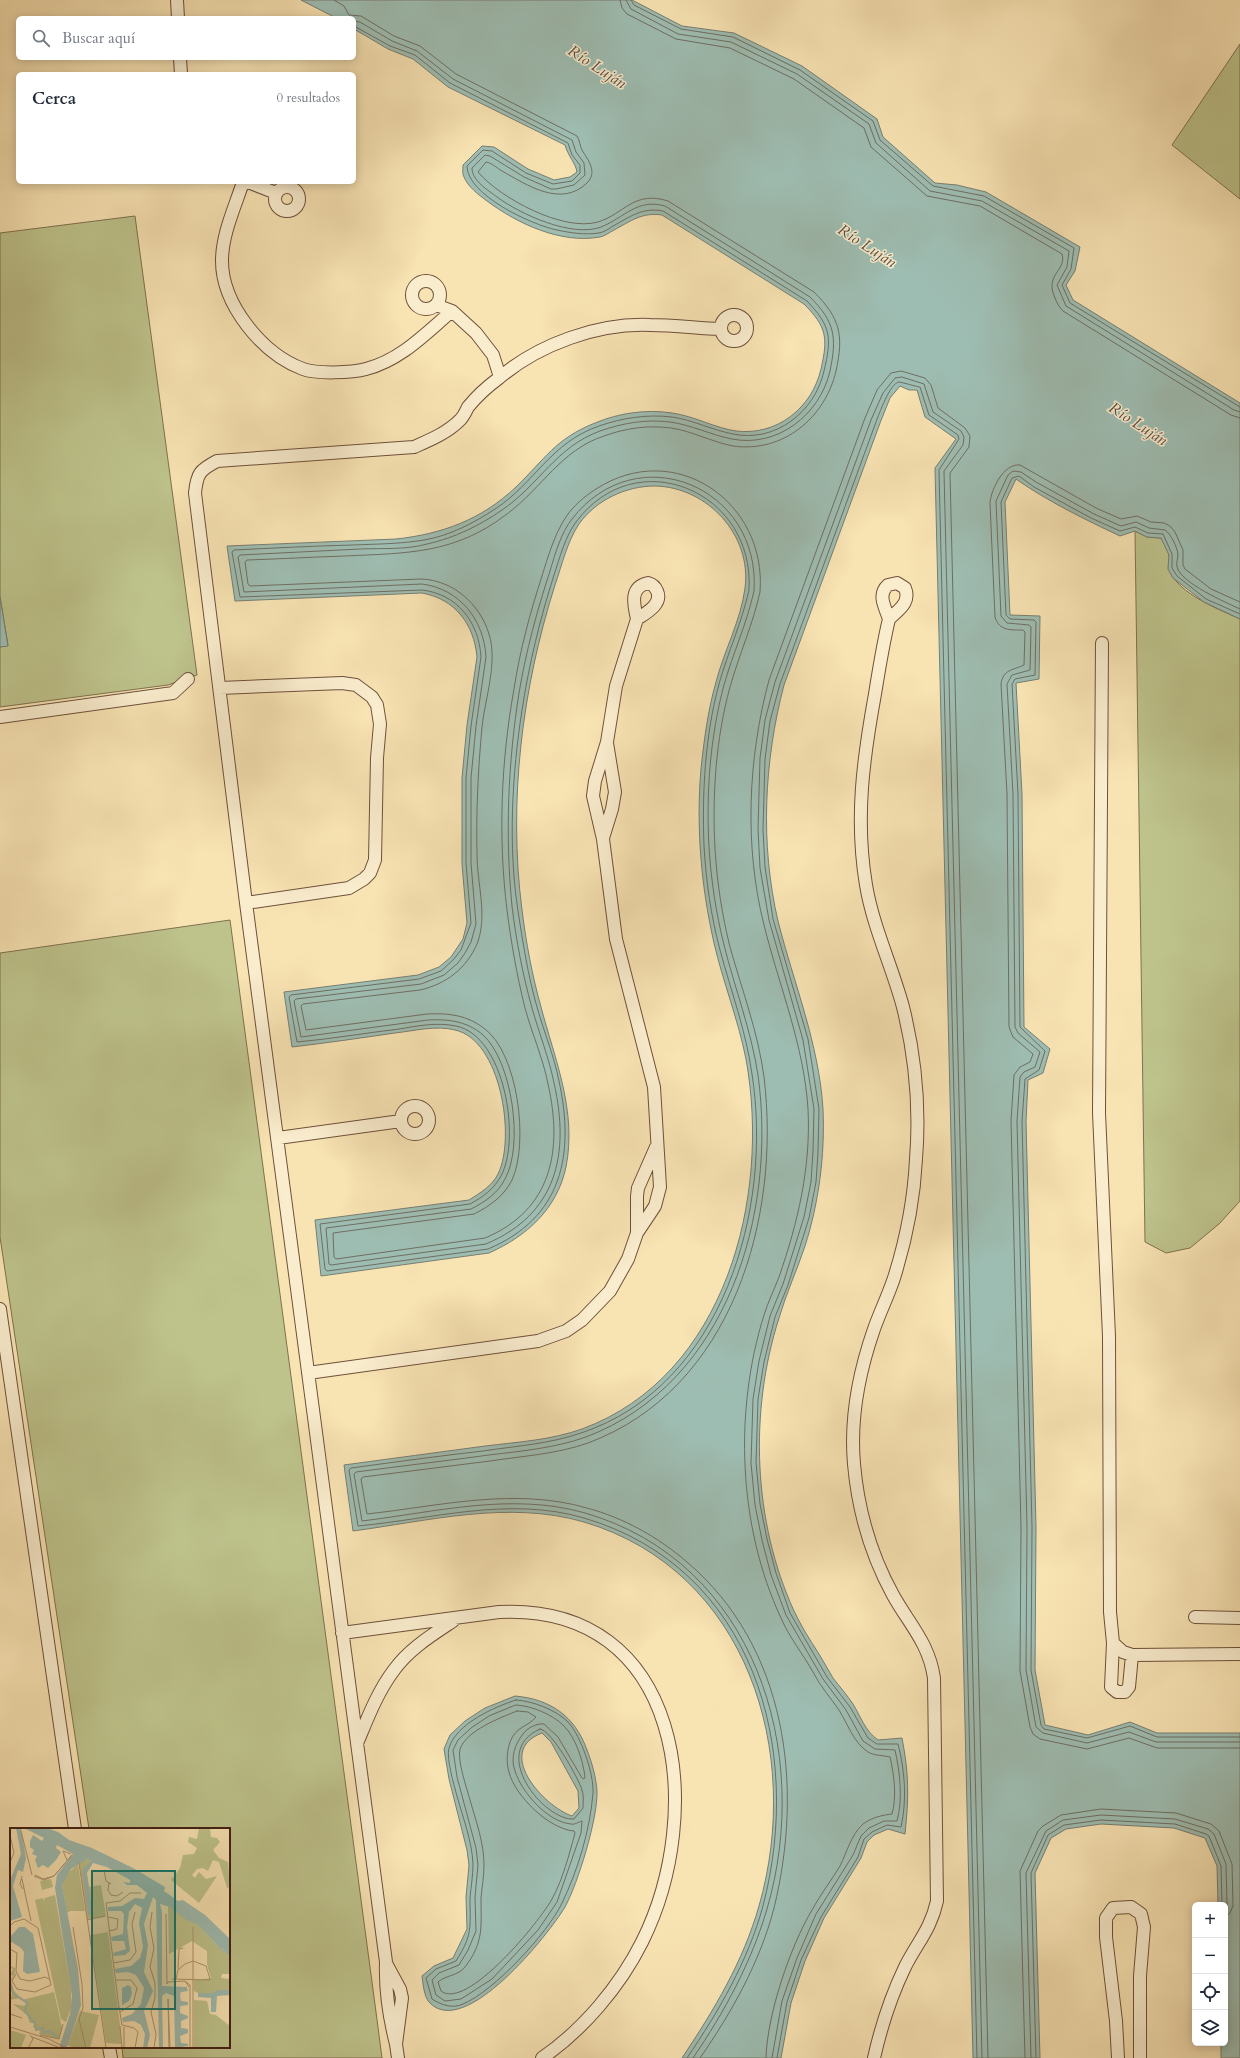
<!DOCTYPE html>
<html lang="es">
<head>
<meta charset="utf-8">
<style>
	:root { --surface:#fff; --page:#f2f2f3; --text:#1f2937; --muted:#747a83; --line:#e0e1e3 }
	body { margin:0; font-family:Cardo,serif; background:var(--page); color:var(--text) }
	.controls { position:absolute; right:12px; bottom:12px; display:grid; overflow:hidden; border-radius:6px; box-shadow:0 2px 10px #0003 }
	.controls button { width:36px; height:36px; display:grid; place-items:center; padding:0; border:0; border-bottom:1px solid var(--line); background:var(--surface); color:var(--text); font:20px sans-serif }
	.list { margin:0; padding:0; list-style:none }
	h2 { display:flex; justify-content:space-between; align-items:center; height:52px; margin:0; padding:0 16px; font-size:17px }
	h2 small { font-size:13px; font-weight:400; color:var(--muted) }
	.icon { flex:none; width:22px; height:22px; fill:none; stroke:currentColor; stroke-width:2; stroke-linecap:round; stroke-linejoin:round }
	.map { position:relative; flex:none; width:1240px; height:2058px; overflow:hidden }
	.search { position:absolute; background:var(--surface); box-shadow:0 2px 10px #0003; left:16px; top:16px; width:340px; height:44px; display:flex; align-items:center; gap:10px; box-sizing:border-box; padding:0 14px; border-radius:6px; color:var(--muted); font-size:15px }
	.panel { position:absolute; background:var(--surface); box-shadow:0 2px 10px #0003; left:16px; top:72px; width:340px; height:112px; border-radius:6px }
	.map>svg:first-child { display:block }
	.green { fill:#bec38c; stroke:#7f7150 }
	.water { fill:#9ebdb2; stroke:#787e72; fill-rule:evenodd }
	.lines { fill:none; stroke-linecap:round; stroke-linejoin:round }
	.shore { stroke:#6f6e62; stroke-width:1 }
	.minor-casing { stroke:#6e503b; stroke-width:14 }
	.minor { stroke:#faedce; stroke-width:12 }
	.labels { text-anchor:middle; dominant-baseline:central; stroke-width:3; stroke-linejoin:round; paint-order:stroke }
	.water-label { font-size:16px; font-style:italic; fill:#5c4e43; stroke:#faedce }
	.inset-river { fill:none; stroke:#9ebdb2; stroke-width:2 }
	.inset-road { fill:none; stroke:#ae9573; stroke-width:1 }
	.view { fill:#0f766e; fill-opacity:0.15; stroke:#0f766e; stroke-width:2 }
	.inset-edge { fill:none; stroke:#401f13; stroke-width:2 }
</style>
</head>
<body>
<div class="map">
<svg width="1240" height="2058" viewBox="0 0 1240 2058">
	<rect width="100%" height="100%" fill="#f8e3b3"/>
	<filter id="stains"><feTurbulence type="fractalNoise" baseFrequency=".005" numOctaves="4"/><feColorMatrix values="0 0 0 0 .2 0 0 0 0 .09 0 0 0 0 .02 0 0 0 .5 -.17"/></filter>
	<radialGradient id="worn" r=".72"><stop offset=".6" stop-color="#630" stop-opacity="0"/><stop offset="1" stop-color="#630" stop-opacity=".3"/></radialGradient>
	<path class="green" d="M1240,44V199L1172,145Z
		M135,216L197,675L168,685L0,707V647L8,645L0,597V233Z
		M1135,531L1147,537L1161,538C1164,543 1167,549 1169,555C1170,560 1167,566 1169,570C1179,594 1218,609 1240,619V1201L1219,1224L1190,1248L1166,1253L1145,1242Z
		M230,920L376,2012L382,2058H123L122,2047H229V1829H89L0,1237V953Z"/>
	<path class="water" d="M301,0H632L682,26L734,33L802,66L877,119L883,137L935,183L957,185L986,192L1080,247L1075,271L1066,285L1073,300L1240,403V619L1204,602L1173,578L1168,569L1169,555L1161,538L1147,537L1135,531L1120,536C1086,520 1047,501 1016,479L1005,502L1010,615L1040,616L1039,679L1016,683L1022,794L1024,1027L1050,1049L1043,1073L1028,1080L1026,1121L1036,1527L1035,1670L1045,1725L1088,1735L1130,1722L1157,1733H1240V2058H1221V2043H1225V1905H1218L1217,1866L1205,1838L1174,1828L1101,1824L1066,1829L1051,1838L1035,1873L1040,2058H973L935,468L956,439L925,417L917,390H909L900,386L890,398L880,423L784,685C764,761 760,844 778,921C794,984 819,1044 823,1109C825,1155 819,1202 805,1246C797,1270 786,1294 779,1318C749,1412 753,1521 794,1611C801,1626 810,1640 819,1654C824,1662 828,1670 833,1678C840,1687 847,1695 853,1704C861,1717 865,1731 878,1740L902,1738C909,1774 909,1797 905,1834L888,1829L874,1835L867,1842L861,1858L824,1918L805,1961L791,2003L781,2058H682C714,2010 743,1962 759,1906C803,1753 748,1571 584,1522C509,1500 428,1521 353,1531L344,1465C391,1459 438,1452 485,1446C518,1442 551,1440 582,1429C726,1376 771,1197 746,1059C738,1019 723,982 714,943C701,886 696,826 701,769C704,740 708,710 716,682C724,651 741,620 745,588C752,535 707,487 655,486C626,486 596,500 579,524C567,542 562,565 555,585C522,689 508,801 522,910C526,942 532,975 541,1007C555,1060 577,1111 566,1167C557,1209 527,1236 489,1253L321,1276L315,1220L469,1200C480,1193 492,1186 498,1174C516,1138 501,1040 455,1030C436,1025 414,1031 395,1033C361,1038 326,1043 292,1047L284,992L418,975L439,967L451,957L463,939L467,923L462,864V778L467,725L477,657C474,624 455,599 422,593L235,601L227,546L396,539C442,534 481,520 516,487C545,459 555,439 595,423C619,413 646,409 672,413C694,416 715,428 736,431C777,436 812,408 821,369C828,338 827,327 804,304L662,215C642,212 631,221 614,230C610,232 605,236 600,237C561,244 518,224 487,201C479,195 468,187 464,177C462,174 463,169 463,165L482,146L494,147L528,169L554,180L570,177L577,172C576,164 568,156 565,145L448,87L413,59L388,49L354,29V18H336Z
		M0,597L8,646L0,647Z
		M515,1696C550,1699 575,1716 587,1750C592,1763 596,1777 597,1791C598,1818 578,1883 565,1907C549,1934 464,2041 429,2002C424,1996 423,1984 422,1976L434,1966L453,1958L467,1929L466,1897L469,1865L467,1850L449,1779L444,1749L450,1735L465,1721L485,1708ZM542,1733L551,1742L578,1791L579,1808L572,1816C543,1806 494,1751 542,1733Z"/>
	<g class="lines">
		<path class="shore" d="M334,0L344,6L349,15L361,16L394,36L420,46L456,74L577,136C580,141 580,146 582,150C588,160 598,172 587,183C561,208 527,185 502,171C497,168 492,163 486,162L478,172C500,198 563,232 598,222C624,214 634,190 668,201L814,292C840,318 844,335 836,371C825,418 783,453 733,446C712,442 692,431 671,428C648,425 626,428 604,436C561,450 542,488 507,514C455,554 408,553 345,556C312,557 279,559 247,560L245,562L248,584L250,586L421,579C453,580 480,604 489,634C498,663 485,698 482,727C478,770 476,812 477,854C477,884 488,916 477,944C466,969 446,984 420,990L303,1004L301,1006L306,1030L427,1014C449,1013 467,1015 485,1029C518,1054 529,1143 512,1180C504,1196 490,1206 474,1214L333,1233L334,1257L336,1259L485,1238C552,1210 563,1150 548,1084C543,1058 532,1034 525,1008C517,976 511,942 507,910C498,837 501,761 514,689C520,650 530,613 542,576C548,557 554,535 566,517C573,506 585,496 596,489C675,438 767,502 760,592C753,624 739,655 730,687C716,738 712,795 715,849C717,882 722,915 730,947C742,990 758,1032 764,1077C781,1217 733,1389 588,1443C557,1454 523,1456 490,1461C448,1466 405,1472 363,1477L361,1479L367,1514C440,1506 514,1487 587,1508C624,1518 658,1537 687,1562C787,1647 804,1786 774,1908C760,1962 732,2012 700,2058
			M620,0L622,8L627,14L676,39L730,48L794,79L864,128L871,147L927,196L980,206L1062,254C1067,271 1044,274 1055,298C1057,303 1059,307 1063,311L1231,415L1240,418
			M626,0L631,9L678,34L731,42L797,74L869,124L876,143L930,191L982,201L1069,251L1067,267L1057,285L1066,306L1234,410L1240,412
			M631,0L634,5L681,29L733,37L800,70L873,121L880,140L933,186L984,196L1074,248L1071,269L1062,285L1070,303L1240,407
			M354,21L360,22L392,41L417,51L453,79L572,140L576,152L584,163L585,175L574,185L556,189H551L524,177L490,156L485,155L472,168C472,181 488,190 497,197C520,214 572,238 601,227C624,218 637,198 665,206L810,297C835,322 837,337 830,371C820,415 777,448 732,439C711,435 692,425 670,422C646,419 623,423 600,431C556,447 539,485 502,510C479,526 454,538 427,544C406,550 382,548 360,549C320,551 280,553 240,555L238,557L244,592L422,584C460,589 484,620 486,657L476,726L471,778V863L476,924L471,942L465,953L458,963L444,975L421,984L296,999L294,1001L301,1037L428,1020C448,1019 467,1021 483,1035C512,1061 524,1145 505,1179C498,1193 485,1202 471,1209L326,1228L329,1264L331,1265L486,1244C557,1214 570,1154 554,1083C549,1058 539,1033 532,1008C523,976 516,940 512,906C505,835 508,763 519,693C526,651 537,611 550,571C555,554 561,533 572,519C637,435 761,487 754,591C747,623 733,653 724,685C710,737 706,794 709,847C711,880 716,913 724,945C735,989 751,1030 758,1075C777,1213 728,1383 586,1437C555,1448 522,1451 489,1455C445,1461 401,1466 356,1472L354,1474L362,1521C436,1512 512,1492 585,1513C755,1562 813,1752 767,1909C751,1963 725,2011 693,2058
			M354,26L390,46L415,55L450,83L568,143L572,155L580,165V173L572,181L553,184L526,173L492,151L483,150L467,166C467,195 532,225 557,230C571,233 585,235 599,233C604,232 609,229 613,226C630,217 642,207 663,211L807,301C831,326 832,338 824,371C815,412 775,443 733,434C712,430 693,420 672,417C647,414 622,418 599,426C550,443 535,483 495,509C474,523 449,536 424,540C401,544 376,544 353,545C313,546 274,548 234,550L232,552L240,597L422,590C457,594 479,622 481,657L471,726L466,778V863L471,923L461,950L454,959L441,971L419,979L291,995L289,997L297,1042C331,1039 365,1033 399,1029C417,1026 437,1022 456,1026C505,1036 521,1139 501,1176C494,1189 483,1197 470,1204L320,1224L325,1269L327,1271L488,1249C562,1218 575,1155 559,1081C554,1056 544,1032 537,1007C528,976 523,943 518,911C508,846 512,775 522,710C529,664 540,619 554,575C560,557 565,537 576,522C636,441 755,491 749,590C742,622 728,652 719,684C705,736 702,792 704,846C706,881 711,916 720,950C731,991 746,1031 752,1074C773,1209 723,1386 581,1433C549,1444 516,1446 483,1451C439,1456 395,1462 351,1468L349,1470L358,1526C433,1519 509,1496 584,1518C754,1568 804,1749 763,1906C748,1961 719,2011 687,2058
			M1240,602L1211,589L1185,569L1183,565V550L1175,532L1170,526L1164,523L1151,522L1137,516L1121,519L1096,508L1020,465C1004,463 991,489 990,503L995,617C999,631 1011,630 1023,630L1025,632L1024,665C1014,670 1003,669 1001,684L1007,794L1009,1027L1013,1037L1033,1054L1030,1062L1020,1067L1014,1075L1011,1121L1021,1527L1020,1671L1030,1727L1033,1734L1040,1739L1087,1749L1129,1738L1157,1748H1240
			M1240,609C1225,602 1181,583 1177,567C1176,563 1178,558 1178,554C1177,547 1171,534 1165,530L1149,528L1136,522L1121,526L1094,514L1036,482L1021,472L1013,471L1008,475L996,501L1001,616L1007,623L1029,625L1031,627L1030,670L1012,675L1007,684L1013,794L1015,1027L1018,1033L1040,1052L1035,1067L1024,1072L1020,1077L1017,1121L1027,1527L1026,1670L1036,1727L1043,1733L1087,1743L1129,1732L1156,1742H1240
			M1240,614L1206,599L1177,576L1172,568V554L1163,534L1148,533L1135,527L1120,531L1091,518L1034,487L1019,476L1012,478L1001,502L1006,615L1010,619L1034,620L1036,622L1035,675L1015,679L1012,684L1018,794L1020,1027L1045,1051L1039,1070L1025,1079L1022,1121L1032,1527L1031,1670L1041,1725L1044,1729L1087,1738L1130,1726L1157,1737H1240
			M516,1700C533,1701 556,1710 568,1722C581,1736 594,1774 593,1793C590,1830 578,1870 562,1903C548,1933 493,1992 463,2004C453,2009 441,2005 432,1999L426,1978L436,1969L456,1961C473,1934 470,1928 470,1898C471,1887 473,1875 473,1864C472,1841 463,1818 457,1796C454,1785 446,1758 449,1748C456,1724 494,1707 516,1700Z
			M516,1705C532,1706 552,1714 564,1726C576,1738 583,1761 585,1777L584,1779L582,1778L558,1737L544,1724C537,1723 527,1728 523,1734C515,1744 510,1758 515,1771C522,1793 548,1822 571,1824C575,1825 578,1822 582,1821L581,1833L557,1902L538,1930L492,1979L461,1999L445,2001L436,1995L432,1980L439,1973L459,1965L468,1950L476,1931L475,1897L478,1865L476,1848L457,1777L453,1750L458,1740L471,1728L489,1716Z
			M517,1711L528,1712L536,1717C528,1727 516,1726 510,1742C507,1751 506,1762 509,1772C515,1796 549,1829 574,1831L575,1833C569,1855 563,1879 552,1899C540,1921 467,2011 441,1991L438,1982C446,1975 458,1976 465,1967C484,1942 481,1927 481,1898C482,1887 484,1876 484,1865C484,1843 476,1821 470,1800C467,1789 457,1760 460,1749C467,1730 500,1718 517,1711Z
			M540,1729C551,1729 579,1779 582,1790C584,1795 583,1803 583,1808L574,1819C544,1821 488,1752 540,1729Z
			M766,2058C767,2015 790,1947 812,1910C820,1895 831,1881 840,1866C847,1852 851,1835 863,1824C871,1818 882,1815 892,1814C897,1797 894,1774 890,1757C882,1755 875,1756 868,1752C853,1742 848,1724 839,1710C830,1697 820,1686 813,1672C803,1654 789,1637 781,1618C738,1526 734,1411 764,1315C768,1302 774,1290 779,1277C798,1222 811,1167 808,1109C804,1045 779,986 764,925C744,846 748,758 769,680L865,418L877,390L891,373L901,371L925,378L931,385L938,408L965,428L970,436L969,447L950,473L988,2058
			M772,2058L782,2001L797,1958L816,1914L853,1855L861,1836L869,1828L884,1821H897C903,1799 900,1772 895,1750L875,1749L863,1741L846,1710L823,1679L786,1615L771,1575L762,1540L755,1505L751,1463L753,1399L759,1361L770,1316L783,1284L804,1217L811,1182L813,1151L814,1109L803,1040L769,920L760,868L758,829L760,758L765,720L775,682L871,420L883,393L895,378L902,377L924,384L933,412L961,431L964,437L963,445L944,471L982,2058
			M777,2058L787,2002L801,1960L821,1917L858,1857L864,1839L872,1832L887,1825L901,1827C907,1800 905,1771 898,1744H877L868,1738L850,1707L827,1677L790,1613L776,1573L767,1539L760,1504L756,1463L758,1399L764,1362L775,1317L788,1285L809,1218L816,1182L818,1152L819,1109L808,1039L773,919L765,867L763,830L765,759L770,721L780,684L876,422C879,414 890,383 899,382C901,382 918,387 920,387L929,415L958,435L959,439L939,470L977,2058
			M1025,2058L1020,1871L1038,1831L1043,1826L1061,1815L1101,1809L1176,1813L1211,1824L1219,1831L1232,1864L1233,1906L1230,1913L1225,1918
			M1031,2058L1026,1873L1046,1831L1063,1820L1101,1815L1175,1819L1208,1829L1214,1834L1226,1864L1227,1904L1225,1910
			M1036,2058L1031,1873L1048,1835L1064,1825L1101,1820L1175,1824L1206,1834L1209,1836L1221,1866L1222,1905"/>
		<defs>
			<path id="minor" d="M177,0L178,18
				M180,58L181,74
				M243,182C235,207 222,234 222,261C222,304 262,354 303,369C316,374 352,373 366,369C401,360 426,333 452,311
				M248,182L276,193
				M275 199a12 12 0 1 1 24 0a12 12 0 1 1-24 0Z
				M412 295a14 14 0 1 1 28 0a14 14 0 1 1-28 0Z
				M436,305L452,311L476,333L493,355L500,377
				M721 328a13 13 0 1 1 26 0a13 13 0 1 1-26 0Z
				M648,583C652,584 655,586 657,591C663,604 646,613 637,619C634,605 629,587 648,583Z
				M897,583L905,588C911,603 898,610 889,619C885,607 877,595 888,585Z
				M1102,643L1099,1113L1109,1336L1110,1612L1113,1643L1111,1687L1117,1692H1125L1129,1687L1132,1655
				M220,688L342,683L356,685L372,697L377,705L380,724L377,758L375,860L370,873L364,879L349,888L246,903
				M0,717L173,693L188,679
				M603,838L612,809L615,792L607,743
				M401 1120a14 14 0 1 1 28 0a14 14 0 1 1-28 0Z
				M278,1138L401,1121
				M637,1233V1196L638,1188L656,1147
				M0,1309L75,1829
				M308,1373L538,1341L566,1331L582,1320L610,1291L628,1259L637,1233L655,1206L660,1187L654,1087L616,939L603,839L593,796L595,781L607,742L616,686L637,619
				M1195,1617L1240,1618
				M342,1633L499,1612C684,1603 707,1812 642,1942C620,1986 583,2030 542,2058
				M1113,1643L1123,1652L1132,1655L1240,1654
				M358,1741C368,1717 378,1691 394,1670C409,1649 432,1635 453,1621
				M387,1965L400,1989L402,1998L396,2044L398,2058
				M396,2044C389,2017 385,1990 386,1962L246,903L195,493C197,473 200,470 217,461L414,447C430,440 447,433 460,420C464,416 466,411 468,407C477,396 488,386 499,378C539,344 598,323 650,325C673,325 697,328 720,329
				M109,2047L111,2058
				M874,2058C881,2027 891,1996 905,1967C917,1943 931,1929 937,1901L934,1678C929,1643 909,1624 893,1595C871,1555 858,1510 854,1464C850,1419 859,1372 874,1329C880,1312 888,1296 894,1278C906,1240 914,1200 916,1159C920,1109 915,1055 903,1007C892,966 873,927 866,885C855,819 863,760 875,694C879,669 883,644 889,619
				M1118,2058L1116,2021L1106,1937V1918L1113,1908L1131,1907L1141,1914L1144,1927L1140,1976V2058"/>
		</defs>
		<use href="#minor" class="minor-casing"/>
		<use href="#minor" class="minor"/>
	</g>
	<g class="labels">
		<g class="water-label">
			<text transform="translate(597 67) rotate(33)">Río Luján</text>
			<text transform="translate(867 246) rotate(33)">Río Luján</text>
			<text transform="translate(1138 424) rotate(33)">Río Luján</text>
		</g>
	</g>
	<g transform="translate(10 1828)">
		<rect width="220" height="220" fill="#f8e3b3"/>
		<path d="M189,0H200L201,9L207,10L210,14L203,22L209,30L218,34L220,59L217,60L209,34L203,32L198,43L193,40L187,41L182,47L185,50L189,44L196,51L207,48L189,75L161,52L170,40L173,27L184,26L187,20L178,14L179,9L187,11ZM77,31L81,33L76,40L78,86H83L79,59L91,57L96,88L94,89L77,91L69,34ZM68,36L75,83H60L57,85L52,57L55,48ZM41,51L43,59L32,62L30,53ZM45,67L61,161V180L56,194L51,191L25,72L33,70L34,73L35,70ZM158,78L188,97L209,119L210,126L212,120L220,129V146H212L211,150L220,151V162L202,165H188L184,163V152L201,150L197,137V123L182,113L159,126ZM98,104L110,197L111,216L96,215L80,107ZM0,138L5,140V146L1,153L4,163L12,172L44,164L52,200L49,211L29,206L30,203L23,199L24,195H20L17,187L3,176L14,178L17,175L10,170L0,172L2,166L0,151L3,148L0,146L3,142ZM184,172L197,173L200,186L206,187L220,198V220H184ZM70,183L89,187L80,220H63L58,217ZM0,202L16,207L11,220H0Z" fill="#bec38c"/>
		<path d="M6,0H11L16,30L13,44L8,42L3,58L12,89L0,93V52L11,26ZM14,0H37L48,4L59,12L82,20L123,40L155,59L154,63L168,73L173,72L195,87L220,111V129L212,120L210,126L209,119L188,97L175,91L160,79L150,76L152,84V158L177,159L178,163L171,164L170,168L171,173L178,174V177L170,178V185L178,188V190L171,193V200L178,201V205L170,208L171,215L178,216V218L165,220L164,168L156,165L152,168L153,220H149L146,72L143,69L134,96L138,117L134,144L143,163L134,183L140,207L137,220H133L135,206L131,197L124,193L113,194L112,190L122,186L131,176L134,160L126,147L118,144L106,145L105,141L121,138L130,130L133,119L129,95L132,80L125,76L119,84L117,99L120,123L115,127L104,128L103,125L116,121L114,113H102L101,109L113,106L114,86L111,83H98V79L112,78L125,70L134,71L137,65L127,57H117L113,54L120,55V52L97,39L83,35L77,45L83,86L78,87L72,42L81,33L77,31L61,41L52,57L68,141L71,177L58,217L56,220H49L60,186L62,168L45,60L47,47L63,26L47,17L46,20L51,24L46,32L38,40L33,37L28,40L25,32L27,28L22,26L24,22L20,19V13L23,7L32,13L34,10ZM9,99H15L23,106L30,144L17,146L13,143L14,124L11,120L0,113V109ZM118,157L121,159L122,166L119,173L112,177V160ZM208,162H220V167L207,168L206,184H201V170L188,169V165H202Z" fill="#9ebdb2"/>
		<path class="inset-river" d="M0,154L3,165L17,175L15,183L25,196L26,202L33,200L34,205L39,203L49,210"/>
		<path class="inset-road" d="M11,3L22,47M0,7L4,25L0,34M57,32L53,23L61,26M69,35L96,220M94,42L96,53L101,56M12,48L10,56L13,61M24,48L34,52L44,48L62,27L44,48L33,51L25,47M12,51L21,93M99,55L98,62L101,67L107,68L113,64M142,84L140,99L144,120L140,139L145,155V170L141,184L146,206L144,220M156,86L157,156L158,154M98,89L108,91L107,101L99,103M77,92L95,88M0,98L4,94L14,91L28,100L41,157L25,164L7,161L2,153L6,146M63,99L72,156L73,180L69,191L76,220M0,121L7,125L6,143L10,151L20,153L35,149L39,151M103,135L120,132L126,124L122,96L125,84M168,141L169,121L173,120M162,151L200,152V151L196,138L183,133L175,136L168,142L166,151M105,152H121L127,160L123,176L110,184M158,154L175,153M179,159L175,153L180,157V220M109,179L112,197L124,200L128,204L125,220M109,180L96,75L110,73L120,65H131M0,186L12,190M110,198L112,220M0,199L39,211L56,220M114,199V220M30,207L49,211L53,196M22,209L48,219M18,220L23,211L20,207M159,220L158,171L160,220M183,220V99"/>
		<path class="view" d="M82,43H165V181H82Z"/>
		<rect width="220" height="220" class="inset-edge"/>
	</g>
	<rect width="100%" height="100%" filter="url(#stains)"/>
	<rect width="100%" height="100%" fill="url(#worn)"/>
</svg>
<div class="controls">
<button>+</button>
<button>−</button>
<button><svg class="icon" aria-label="locate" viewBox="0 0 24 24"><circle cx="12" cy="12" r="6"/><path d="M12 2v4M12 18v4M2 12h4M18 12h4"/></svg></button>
<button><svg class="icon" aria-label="layers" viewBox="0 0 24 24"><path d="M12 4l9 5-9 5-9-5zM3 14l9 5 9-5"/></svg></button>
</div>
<div class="search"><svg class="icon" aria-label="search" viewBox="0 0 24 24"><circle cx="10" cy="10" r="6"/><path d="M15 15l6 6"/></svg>Buscar aquí</div>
<section class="panel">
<h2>Cerca<small>0 resultados</small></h2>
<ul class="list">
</ul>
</section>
</div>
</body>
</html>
